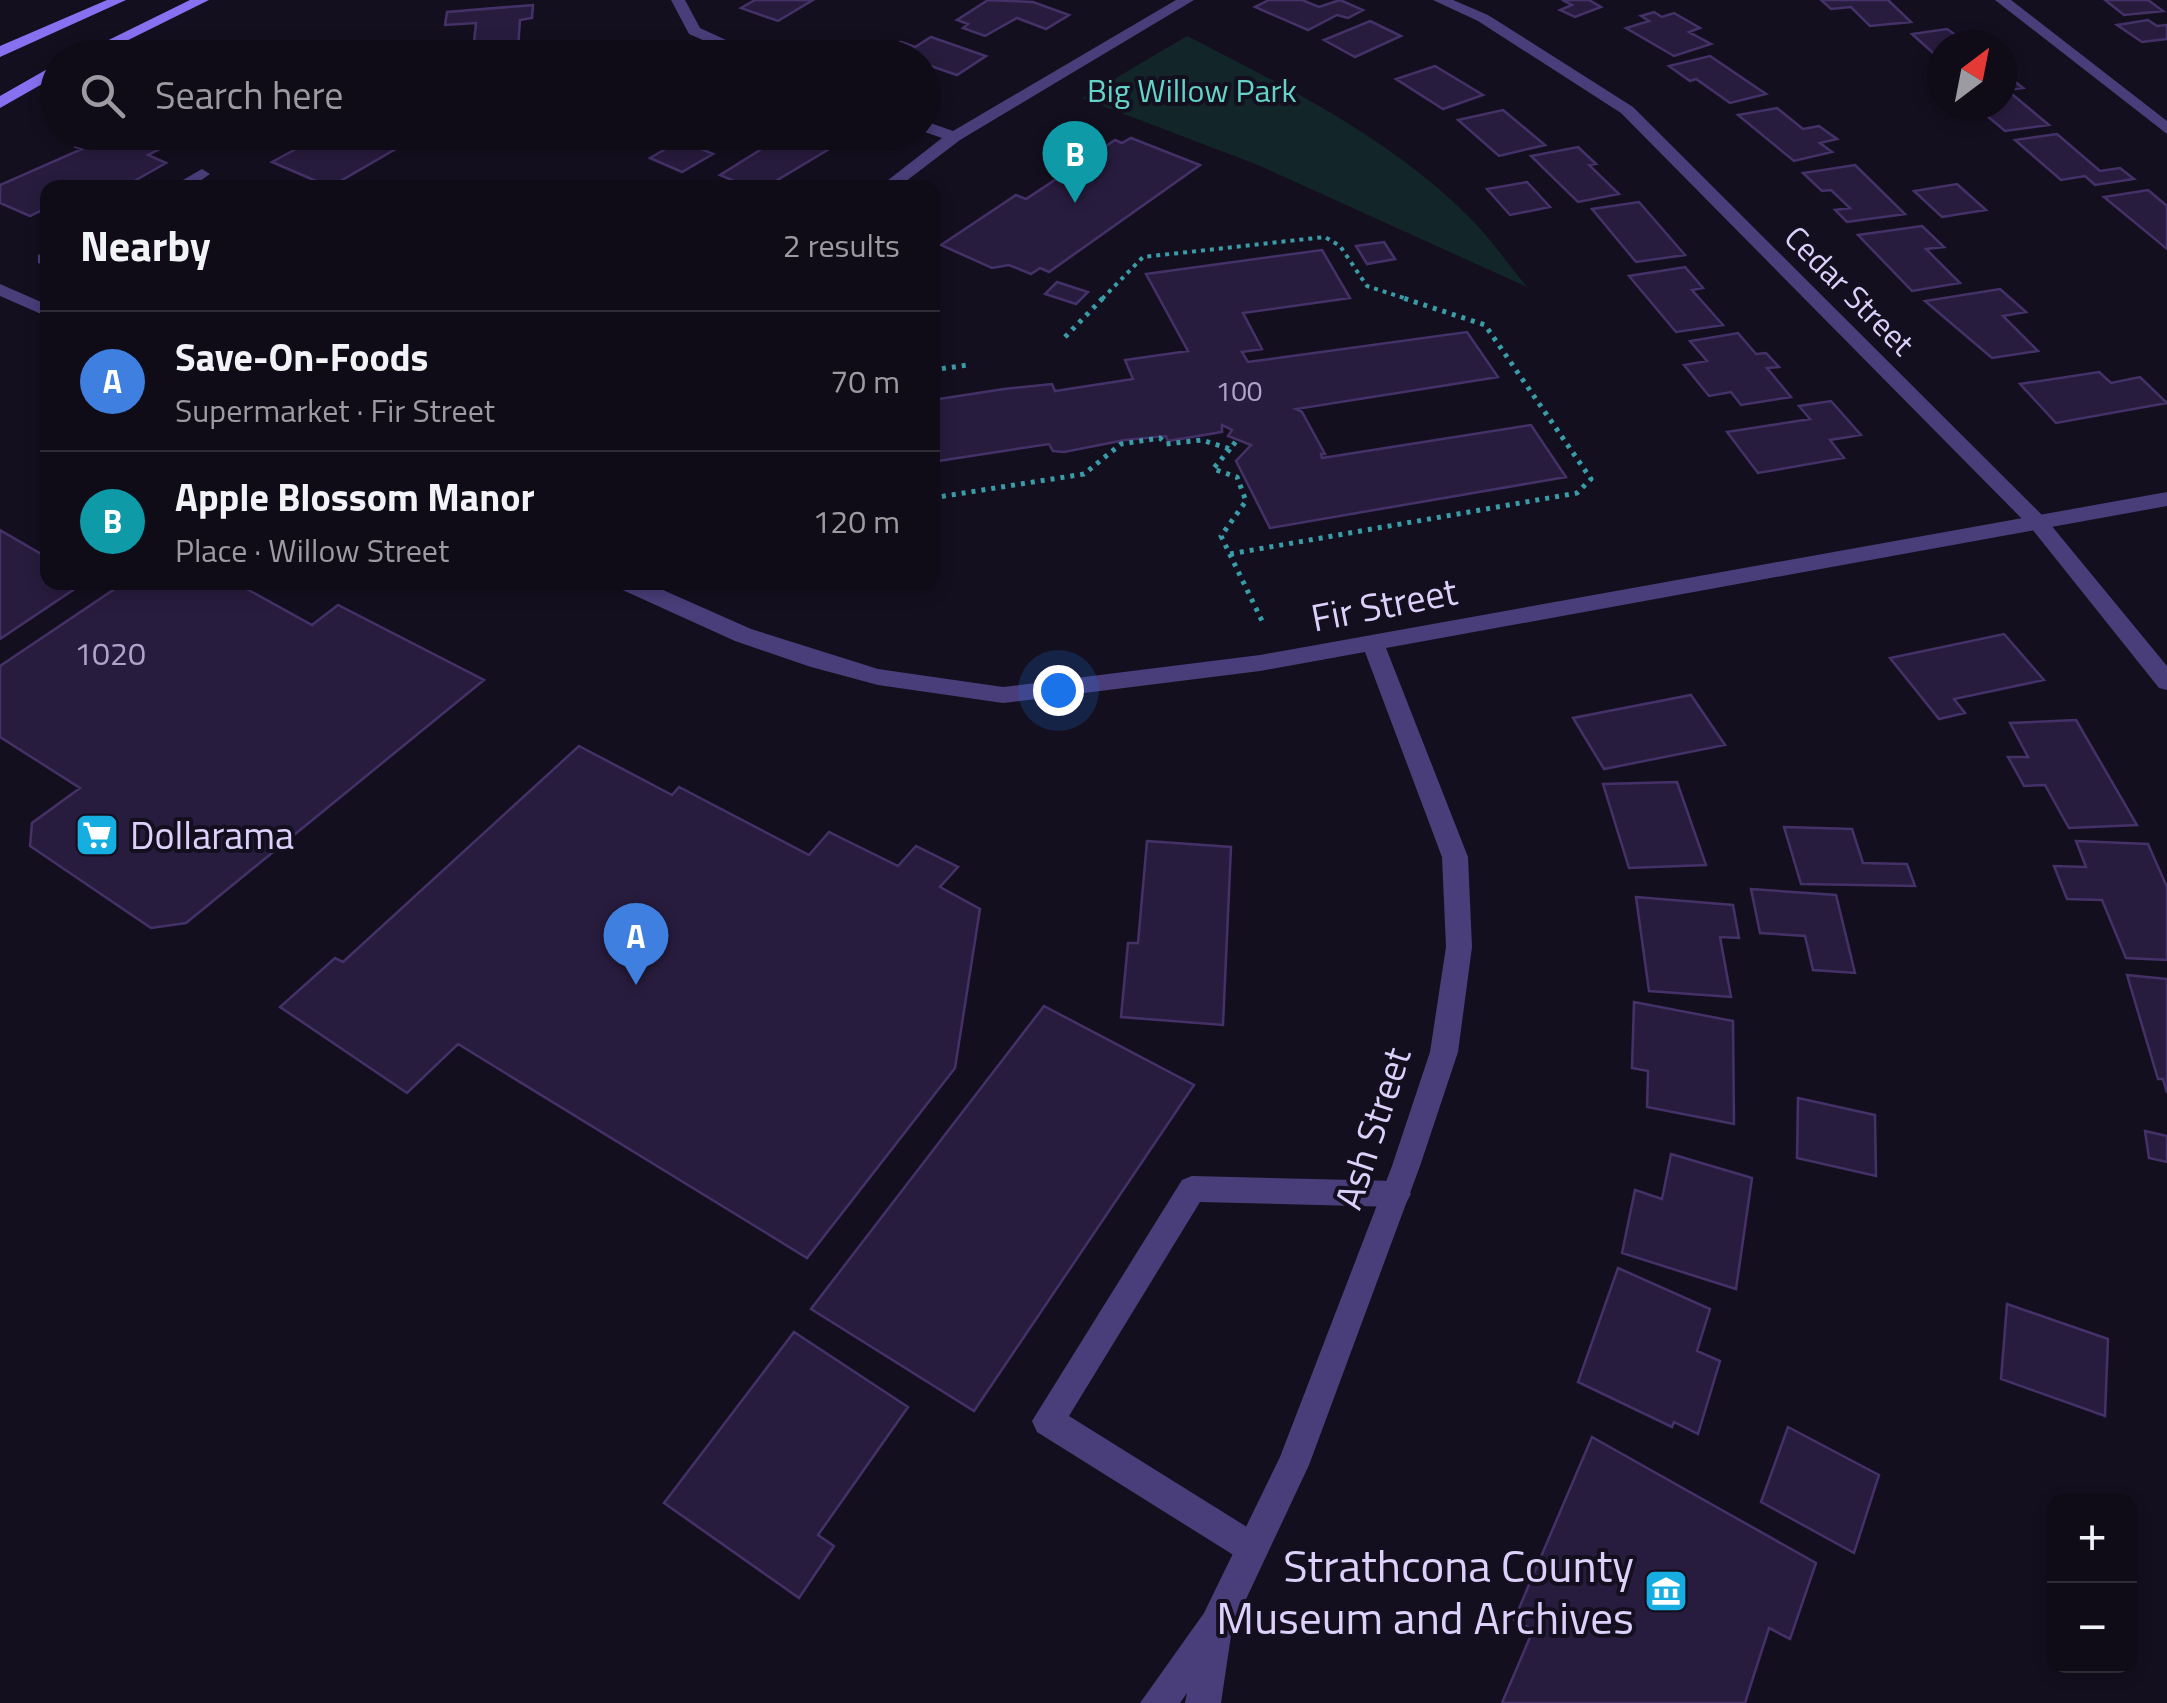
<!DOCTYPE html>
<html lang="en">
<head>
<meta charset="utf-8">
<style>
	:root { --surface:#0f0b17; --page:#181420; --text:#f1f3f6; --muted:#9b9ba1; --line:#2f2b36; --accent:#db2777 }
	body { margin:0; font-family:"Titillium Web",sans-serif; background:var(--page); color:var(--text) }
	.controls { position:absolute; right:30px; bottom:30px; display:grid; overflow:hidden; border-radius:20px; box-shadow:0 5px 15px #0003 }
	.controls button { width:90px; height:90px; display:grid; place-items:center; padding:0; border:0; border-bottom:2px solid var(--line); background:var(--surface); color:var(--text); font:50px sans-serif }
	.compass { position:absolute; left:1927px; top:30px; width:90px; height:90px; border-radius:50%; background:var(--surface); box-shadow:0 5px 15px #0003; rotate:32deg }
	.you { position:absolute; left:1058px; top:690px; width:35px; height:35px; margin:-25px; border:8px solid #fff; border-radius:50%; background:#1a73e8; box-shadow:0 0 0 15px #1a73e833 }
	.badge { display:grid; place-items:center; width:65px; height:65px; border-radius:50%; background:var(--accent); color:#fff; font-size:32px; font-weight:700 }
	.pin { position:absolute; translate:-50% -82px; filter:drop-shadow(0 2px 5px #0008) }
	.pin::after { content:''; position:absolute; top:52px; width:35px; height:30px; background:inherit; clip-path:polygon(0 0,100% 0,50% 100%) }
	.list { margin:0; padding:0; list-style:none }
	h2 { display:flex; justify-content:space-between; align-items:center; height:130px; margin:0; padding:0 40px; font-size:42px }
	h2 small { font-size:32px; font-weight:400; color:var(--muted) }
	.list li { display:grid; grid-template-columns:65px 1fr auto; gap:30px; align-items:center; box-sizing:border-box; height:140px; padding:0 40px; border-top:2px solid var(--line) }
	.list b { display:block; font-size:38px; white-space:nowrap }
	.list p { margin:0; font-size:32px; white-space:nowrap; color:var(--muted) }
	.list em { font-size:32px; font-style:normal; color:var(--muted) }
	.icon { flex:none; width:55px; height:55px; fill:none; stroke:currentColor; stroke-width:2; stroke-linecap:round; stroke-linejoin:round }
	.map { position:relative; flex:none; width:2167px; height:1703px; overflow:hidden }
	.search { position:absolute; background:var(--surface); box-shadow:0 5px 15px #0003; left:40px; top:40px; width:900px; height:110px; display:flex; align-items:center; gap:25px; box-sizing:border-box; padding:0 35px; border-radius:55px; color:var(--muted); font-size:38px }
	.panel { position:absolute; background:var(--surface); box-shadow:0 5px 15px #0003; left:40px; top:180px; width:900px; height:410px; border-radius:20px }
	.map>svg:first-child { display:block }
	.green { fill:#122528 }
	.building { fill:#281c3e; stroke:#443168; stroke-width:2.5 }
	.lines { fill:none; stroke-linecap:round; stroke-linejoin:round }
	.path-far1 { stroke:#399ca6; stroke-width:4; stroke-dasharray:4 5; stroke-linecap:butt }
	.path { stroke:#399ca6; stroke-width:5; stroke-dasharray:4 6; stroke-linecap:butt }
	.service { fill:#493e79; fill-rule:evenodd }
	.minor { fill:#493e79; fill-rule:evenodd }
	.tertiary { fill:#493e79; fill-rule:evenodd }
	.secondary { fill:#8871f1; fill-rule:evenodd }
	.labels { text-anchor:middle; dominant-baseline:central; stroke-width:8; stroke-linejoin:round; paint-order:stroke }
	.far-number-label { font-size:28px; fill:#afa4cb }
	.far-park-label { font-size:32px; fill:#64d3c8; stroke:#140f1f }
	.far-street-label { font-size:32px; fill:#dcd1fa; stroke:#140f1f }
	.number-label { font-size:32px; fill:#afa4cb }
	.street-label { font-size:38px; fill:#dcd1fa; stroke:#140f1f }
	.poi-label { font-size:38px; fill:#dcd1fa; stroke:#140f1f; text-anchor:start }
	.near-poi-label { font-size:45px; fill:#dcd1fa; stroke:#140f1f; text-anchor:end }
</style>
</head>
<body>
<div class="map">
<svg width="2167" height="1703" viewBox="0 0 2167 1703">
	<rect width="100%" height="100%" fill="#140f1f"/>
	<path class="green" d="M1187,36C1285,86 1389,137 1469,217C1490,238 1508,264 1527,287L1258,165L1082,98Z"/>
	<path class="building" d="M755,0H813L778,21L741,8Z
		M988,0L1033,2L1069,15L1046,29L1017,18L985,36L963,28L968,24L957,20Z
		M1269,0H1302L1319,7L1340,0L1363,10L1348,18L1337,15L1308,30L1255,7Z
		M1562,0H1589L1601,7L1575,17L1560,10L1572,5Z
		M1821,0H1888L1911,22L1870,26L1851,7L1831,9Z
		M2105,0H2148L2163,11L2124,15Z
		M533,5L532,18L520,20L518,48L473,51L476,23L445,25L447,12Z
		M1654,12L1662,17L1674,13L1700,28L1689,32L1711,44L1674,56L1626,28L1649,21L1641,16Z
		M2148,20L2157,26L2167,25V39L2142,42L2117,25Z
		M1370,21L1401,36L1355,57L1324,40Z
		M1947,29L1970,45H1942V61L1912,34Z
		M931,37L986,56L957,75L922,63V58L876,57L901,42L915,47Z
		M540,46L560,58H514Z
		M1710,56L1766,94L1730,103L1696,79L1690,81L1669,66Z
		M1435,66L1483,95L1443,109L1396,79Z
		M2008,76L2023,88L2007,90L2049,125L2005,131L1974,105H2002V77Z
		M1777,108L1803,129L1819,126L1837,139L1820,143L1832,152L1794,161L1738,115Z
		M1503,110L1545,145L1499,156L1458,120Z
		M104,132H157L176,141L148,155L166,163L122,188H48V207L30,216L0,203V185L82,149L76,147Z
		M327,132H425L330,187L272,162Z
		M789,132H805L836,145L764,188H750L720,175Z
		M2057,134L2100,171L2120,168L2134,179L2095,185L2085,176L2061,180L2015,140Z
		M1131,138L1200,165L1049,272L1040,268L1031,274L1009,265L992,268L941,245L1016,195L1026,199L1115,140L1122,143Z
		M681,140L713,154L682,172L650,158Z
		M1578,147L1596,164L1589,165L1619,194L1578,202L1531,156Z
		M1855,165L1905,214L1847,222L1835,210L1850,208L1831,190L1822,191L1803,173Z
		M1527,182L1550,207L1510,215L1487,189Z
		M1957,184L1986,210L1942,217L1914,191Z
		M2148,190L2167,206V249L2104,197Z
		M1639,202L1685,255L1636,262L1592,209Z
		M1922,226L1944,247L1926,249L1960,283L1912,291L1858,235Z
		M1384,242L1395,259L1367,264L1356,246Z
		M1322,250L1350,298L1243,313L1262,349L1242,352L1248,362L1467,332L1498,377L1296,409L1302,412L1325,454H1321L1322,458L1531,425L1566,477L1270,528L1236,461L1251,445L1228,436L1232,430L1222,425V432L1168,441L1166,436L1125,440L1064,452L1053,451L1049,444L932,462V400L1004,389L1052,384L1055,391L1133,379L1125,360L1188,351L1146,274Z
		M1685,267L1703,288L1692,290L1723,325L1676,332L1629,276Z
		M1057,282L1088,292L1076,304L1045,294Z
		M2000,289L2026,312L2003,316L2038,351L1992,358L1925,301Z
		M1738,333L1756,354L1766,353L1779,367L1767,368L1791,397L1741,405L1731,392L1709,396L1684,365L1707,361L1690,341Z
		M2099,372L2111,383L2140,377L2167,403L2056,423L2020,384Z
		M1831,401L1861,435L1830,440L1844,458L1758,473L1727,432L1810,419L1799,406Z
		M0,530L48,558V582H85L0,639Z
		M125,582H234L312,625L338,605L484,680L186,923L151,928L30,846L32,823L80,788L0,737V666Z
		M2004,634L2044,680L1954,699L1965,713L1939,719L1890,658Z
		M1691,695L1725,745L1604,769L1573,718Z
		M2076,720L2137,825L2069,828L2045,785L2024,786L2008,757H2028L2010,723Z
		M579,746L672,795L679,787L809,855L829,832L898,866L916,846L958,867L940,887L980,909L955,1068L807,1258L458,1044L407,1093L280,1007L335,958L343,962Z
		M1677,782L1706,865L1629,868L1603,784Z
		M1784,827L1852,829L1863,863L1907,864L1915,886L1801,884Z
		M1147,841L1231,847L1223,1025L1121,1017L1128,943H1138Z
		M2076,841L2148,844L2167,887V960L2126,958L2102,900L2067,899L2054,866L2086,867Z
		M1751,889L1836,895L1855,973L1813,970L1805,936L1760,933Z
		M1636,897L1733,905L1739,938L1720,937L1731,997L1649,991Z
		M2127,975L2167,979V1093L2163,1079H2158Z
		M1634,1002L1733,1021L1734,1124L1647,1107L1648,1071L1632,1068Z
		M1044,1006L1194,1085L974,1411L811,1309Z
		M1798,1098L1875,1115L1876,1176L1797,1158Z
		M2145,1131L2167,1136V1162L2149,1158Z
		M1671,1154L1752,1178L1736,1289L1622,1253L1635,1190L1662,1199Z
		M1618,1268L1710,1309L1697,1351L1720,1361L1698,1434L1674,1422L1672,1427L1578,1382Z
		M2007,1304L2108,1339L2105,1416L2001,1379Z
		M794,1332L908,1407L818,1535L834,1546L799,1598L664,1503Z
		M1788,1427L1879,1475L1854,1553L1761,1502Z
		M1592,1437L1816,1563L1790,1639L1769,1628L1745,1703H1502L1533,1630L1514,1620Z"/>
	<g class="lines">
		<path class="path-far1" d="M1102,299L1143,257L1325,237L1340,246L1367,286L1407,299"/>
		<path class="path" d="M1065,337L1104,297
			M932,370L968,365
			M1230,449L1213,469L1237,477L1246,501L1221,536L1264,625
			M932,498L1084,474L1121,444L1160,438L1166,444L1202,440L1230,449L1237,440
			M1230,554L1577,493L1591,479L1485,325L1400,297"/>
		<path class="service" d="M202,169L210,174L190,188H169Z
			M48,252V266L38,263V255Z
			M1192,1176L1396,1181L1406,1185L1411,1194L1406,1203L1396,1207L1200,1202L1069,1416L1263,1537L1268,1549L1263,1561L1251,1566L1037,1432L1032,1421L1182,1180Z"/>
		<path class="minor" d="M671,0H685L700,28L765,58H744L689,34Z
			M1176,0H1194L960,140L897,188H878L942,138L922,131V120L953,131Z
			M1433,0H1453L1488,15L1633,107L2046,519L2167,666V690L2159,688L2032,529L1621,113L1478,21Z
			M1995,0H2011L2167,121V134Z"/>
		<path class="tertiary" d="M0,284L48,305V317L0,296Z
			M2167,492V506L1386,648L1468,857L1472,947L1458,1052L1420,1166L1309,1465L1232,1629L1221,1703H1185L1187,1693L1180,1703H1140L1204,1613L1280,1457L1392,1166L1430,1052L1446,947L1442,857L1365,652L1260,671L1003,703L878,685L811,667L735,641L616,587L613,582H645L751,629L878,669L1003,687L1260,655Z"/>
		<path class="secondary" d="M107,0H126L0,57V46Z
			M190,0H209L92,58H72Z
			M58,63V75L0,108V96Z"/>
	</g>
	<defs>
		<symbol id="supermarket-square" viewBox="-11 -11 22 22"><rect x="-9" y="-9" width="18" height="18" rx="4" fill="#16aee1" stroke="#140f1f"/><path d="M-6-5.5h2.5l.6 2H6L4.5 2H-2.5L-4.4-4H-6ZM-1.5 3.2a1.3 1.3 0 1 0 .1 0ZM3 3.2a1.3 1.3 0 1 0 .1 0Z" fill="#fff"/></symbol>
		<symbol id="museum-square" viewBox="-11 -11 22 22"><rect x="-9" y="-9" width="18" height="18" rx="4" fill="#16aee1" stroke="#140f1f"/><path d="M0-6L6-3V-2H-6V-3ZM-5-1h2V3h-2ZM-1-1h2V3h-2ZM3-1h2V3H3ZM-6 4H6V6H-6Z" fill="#fff"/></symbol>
	</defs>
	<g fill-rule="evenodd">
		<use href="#supermarket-square" x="72" y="810" width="50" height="50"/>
		<use href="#museum-square" x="1641" y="1566" width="50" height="50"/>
	</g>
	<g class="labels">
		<g class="far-number-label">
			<text x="1239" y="390">100</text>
		</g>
		<g class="far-park-label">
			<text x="1192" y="90">Big Willow Park</text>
		</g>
		<g class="far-street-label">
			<text transform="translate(1850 290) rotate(45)">Cedar Street</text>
		</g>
		<g class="number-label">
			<text x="110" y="653">1020</text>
		</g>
		<g class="street-label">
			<text transform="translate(1384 604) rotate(-11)">Fir Street</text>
			<text transform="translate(1372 1128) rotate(-72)">Ash Street</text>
		</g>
		<g class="poi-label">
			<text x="130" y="835">Dollarama</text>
		</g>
		<g class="near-poi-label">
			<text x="1634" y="1565">Strathcona County<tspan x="1634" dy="52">Museum and Archives</tspan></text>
		</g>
	</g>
</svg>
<div class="controls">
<button>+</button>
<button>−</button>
</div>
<svg class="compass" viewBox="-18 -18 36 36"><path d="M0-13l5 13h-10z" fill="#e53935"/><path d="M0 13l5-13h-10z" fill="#9b9ba1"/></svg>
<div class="you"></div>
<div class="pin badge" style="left:636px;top:985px;background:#3f7fe0">A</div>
<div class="pin badge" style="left:1075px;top:203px;background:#0f9aa8">B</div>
<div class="search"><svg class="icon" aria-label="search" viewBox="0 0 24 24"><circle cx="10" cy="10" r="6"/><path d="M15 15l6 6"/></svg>Search here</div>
<section class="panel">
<h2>Nearby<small>2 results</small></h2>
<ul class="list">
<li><span class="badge" style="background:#3f7fe0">A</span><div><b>Save-On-Foods</b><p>Supermarket · Fir Street</p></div><em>70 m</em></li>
<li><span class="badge" style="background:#0f9aa8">B</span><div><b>Apple Blossom Manor</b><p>Place · Willow Street</p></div><em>120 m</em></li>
</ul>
</section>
</div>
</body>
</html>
